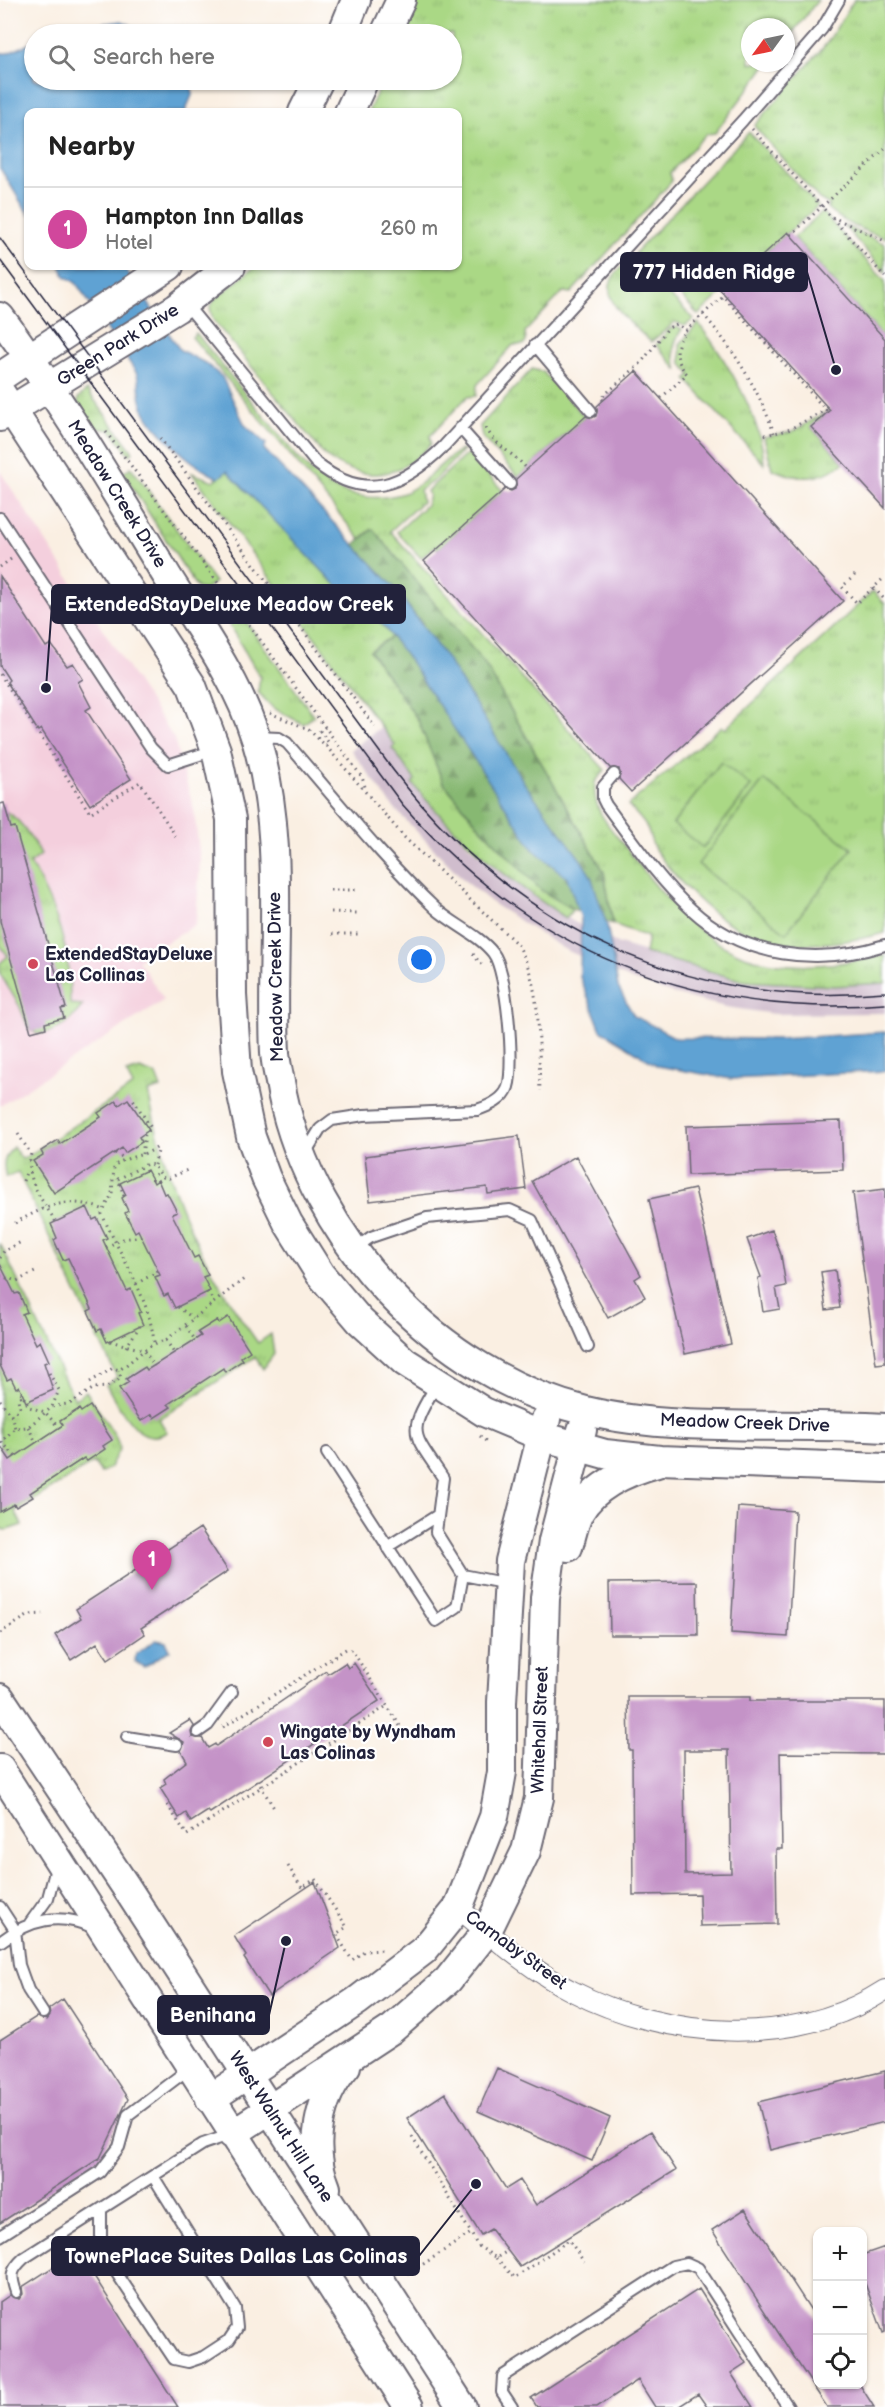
<!DOCTYPE html>
<html lang="en">
<head>
<meta charset="utf-8">
<style>
	:root { --surface:#fff; --page:#f6f6f6; --text:#222; --muted:#767676; --line:#e0e0e0; --accent:#d1495b }
	body { margin:0; font-family:"Balsamiq Sans",sans-serif; background:var(--page); color:var(--text) }
	.controls { position:absolute; right:18px; bottom:18px; display:grid; overflow:hidden; border-radius:12px; box-shadow:0 2px 4px #0004 }
	.controls button { width:54px; height:54px; display:grid; place-items:center; padding:0; border:0; border-bottom:2px solid var(--line); background:var(--surface); color:var(--text); font:30px sans-serif }
	.compass { position:absolute; left:741px; top:18px; width:54px; height:54px; border-radius:50%; background:var(--surface); box-shadow:0 2px 4px #0004; rotate:237deg }
	.you { position:absolute; left:422px; top:960px; width:21px; height:21px; margin:-15px; border:4px solid #fff; border-radius:50%; background:#1a73e8; box-shadow:0 0 0 9px #1a73e833 }
	.badge { display:grid; place-items:center; width:39px; height:39px; border-radius:50%; background:var(--accent); color:#fff; font-size:20px; font-weight:700 }
	.pin { position:absolute; translate:-50% -50px; filter:drop-shadow(0 2px 3px #0008) }
	.pin::after { content:''; position:absolute; top:32px; width:21px; height:18px; background:inherit; clip-path:polygon(0 0,100% 0,50% 100%) }
	.list { margin:0; padding:0; list-style:none }
	h2 { display:flex; justify-content:space-between; align-items:center; height:78px; margin:0; padding:0 24px; font-size:26px }
	h2 small { font-size:20px; font-weight:400; color:var(--muted) }
	.list li { display:grid; grid-template-columns:39px 1fr auto; gap:18px; align-items:center; box-sizing:border-box; height:84px; padding:0 24px; border-top:2px solid var(--line) }
	.list b { display:block; font-size:22px; white-space:nowrap }
	.list p { margin:0; font-size:20px; white-space:nowrap; color:var(--muted) }
	.list em { font-size:20px; font-style:normal; color:var(--muted) }
	.icon { flex:none; width:33px; height:33px; fill:none; stroke:currentColor; stroke-width:2; stroke-linecap:round; stroke-linejoin:round }
	.map { position:relative; flex:none; width:885px; height:2407px; overflow:hidden }
	.search { position:absolute; background:var(--surface); box-shadow:0 2px 4px #0004; left:24px; top:24px; width:438px; height:66px; display:flex; align-items:center; gap:15px; box-sizing:border-box; padding:0 21px; border-radius:33px; color:var(--muted); font-size:22px }
	.panel { position:absolute; background:var(--surface); box-shadow:0 2px 4px #0004; left:24px; top:108px; width:438px; height:162px; border-radius:12px }
	.map>svg:first-child { display:block }
	.built { fill:#f4cfdd }
	.railway { fill:#d0bdcd }
	.grass { fill:url(#grass-tufts); stroke:#667d60; stroke-width:1.5 }
	.forest { fill:url(#forest-firs); stroke:#546d56; stroke-width:1.5 }
	.pitch { fill:#aad885; stroke:#667d60; stroke-width:1.5 }
	.water { fill:#5ea2d3; stroke:#406287; stroke-width:1.5 }
	.building { fill:#c493c7; fill-rule:evenodd }
	.lines { fill:none; stroke-linecap:round; stroke-linejoin:round }
	.lane-casing { stroke:#6e6a75; stroke-width:14 }
	.street-casing { stroke:#6e6a75; stroke-width:22 }
	.secondary-casing { stroke:#6e6a75; stroke-width:32 }
	.path { stroke:#6e6a75; stroke-width:3; stroke-dasharray:1.5 4.5; stroke-linecap:butt }
	.lane { stroke:#fff; stroke-width:10 }
	.street { stroke:#fff; stroke-width:20 }
	.secondary { stroke:#fff; stroke-width:28 }
	.tram { stroke:#22223b; stroke-width:1.5 }
	.poi-dot { fill:#d1495b; stroke:#fff; stroke-width:2 }
	.labels { text-anchor:middle; dominant-baseline:central; stroke-width:4.5; stroke-linejoin:round; paint-order:stroke }
	.street-label { font-size:18px; fill:#22223b; stroke:#fff }
	.poi-label { font-size:18px; font-weight:bold; fill:#22223b; stroke:#fff; text-anchor:start }
	.leader { fill:none; stroke:#22223b; stroke-width:2 }
	.callout-dot { fill:#22223b; stroke:#fff; stroke-width:2 }
	.callout { fill:#22223b; stroke:#22223b; stroke-width:2 }
	.callout-label { font-size:20px; text-anchor:middle; font-weight:bold; fill:#fff }
</style>
</head>
<body>
<div class="map">
<svg width="885" height="2407" viewBox="0 0 885 2407">
	<defs>
		<pattern id="grass-tufts" width="24" height="20" patternUnits="userSpaceOnUse" patternTransform="scale(1.5)"><rect width="24" height="20" fill="#aad885"/><path d="M3 7l-1-3M5 7V3M7 7l1-3M15 17l-1-3M17 17v-4M19 17l1-3" fill="none" stroke="#92b974"/></pattern>
		<pattern id="forest-firs" width="22" height="20" patternUnits="userSpaceOnUse" patternTransform="scale(1.5)"><rect width="22" height="20" fill="#87b872"/><path d="M5 1l3.5 6h-7zM16 11l3.5 6h-7z" fill="#6e955f"/></pattern>
	</defs>
	<rect width="100%" height="100%" fill="#fff"/>
	<filter id="ink" filterUnits="userSpaceOnUse"><feTurbulence type="fractalNoise" baseFrequency=".0167" numOctaves="2"/><feDisplacementMap in="SourceGraphic" scale="12" xChannelSelector="R" yChannelSelector="G"/><feConvolveMatrix kernelMatrix="1 2 1 2 8 2 1 2 1" color-interpolation-filters="sRGB"/></filter>
	<filter id="wash" filterUnits="userSpaceOnUse"><feTurbulence type="fractalNoise" baseFrequency=".008" numOctaves="4" result="noise"/><feDisplacementMap in="SourceGraphic" scale="24" xChannelSelector="R" yChannelSelector="G"/><feGaussianBlur stdDeviation="1.35" result="paint"/><feColorMatrix in="noise" values="0 0 0 0 0 0 0 0 0 0 0 0 0 0 0 0 0 1.4 0 .05"/><feComposite in="paint" operator="in"/></filter>
	<g filter="url(#wash)">
		<rect width="100%" height="100%" fill="#faefe2"/>
		<path class="built" d="M0,471L174,739L194,810L200,859L196,924L138,960L164,1000L0,1106Z"/>
		<path class="railway" d="M381,727L395,746L392,748L416,780L412,783L469,846L503,874L574,922L619,944L744,981L834,986L885,983V1013L774,1014L726,1007L677,995L632,980L564,949L495,905L465,881L394,808L351,750Z"/>
		<path class="grass" d="M418,0H818L786,41V27H750V63H768L715,133L706,134L670,173L672,181L571,293L563,292L525,332L526,342L523,345H513L477,385L476,396L467,397L430,436L431,444C398,480 365,483 326,457L213,320L210,308L215,299L256,266H458V112H368L383,80H452V34H403Z
			M854,0H885V238C865,231 843,223 827,208L830,205L819,199L754,126L827,43Z
			M749,132L818,206L748,268L741,260L716,283L723,292L698,315L677,291L635,253Z
			M822,212L885,281V339L794,237Z
			M843,225L885,244V272Z
			M631,258L694,319L685,326L675,322L651,342C636,327 600,303 612,279C616,271 625,264 631,258Z
			M698,323C726,359 762,418 764,464L686,379L691,375L681,363L680,344Z
			M678,327L682,329C672,343 672,354 678,370L656,345L670,329Z
			M196,333C221,364 246,395 272,426C289,447 306,470 329,485C350,498 381,501 404,493C427,484 448,453 463,450L436,479L420,490L422,502L390,531L605,770L595,782C591,812 613,830 630,853C708,957 756,983 885,955V983L834,986L744,981L645,953L648,937L613,924L604,872L484,663L372,529L360,539L192,337Z
			M532,369L543,372L585,417L518,477L482,437L480,426Z
			M87,390L133,452L130,455L111,430L94,428L78,406V398Z
			M830,410L811,427L844,463C818,481 801,481 772,469L764,437L792,432Z
			M468,453L503,491L438,549L435,546L421,558L397,532L426,505L429,495L427,491Z
			M131,467L215,582L204,590L197,588L123,473Z
			M227,470L332,581L381,623L392,636L370,651L418,720L443,782L479,826L542,891L573,909L566,918C507,880 456,837 412,783L415,780L392,748L395,745L192,473L214,481Z
			M224,591L314,716L303,724L273,708L258,692L260,677L214,599Z
			M873,591L885,604V933C778,960 721,940 656,851C651,844 651,838 648,830C644,821 635,813 628,805L722,726L725,729Z
			M0,809C20,816 31,837 41,855L30,863C57,910 71,949 70,1004L83,1005C69,1023 60,1032 37,1034L29,1029L19,1005L0,974V963L8,956L0,945Z
			M140,1069L156,1075L161,1088L148,1092C168,1191 198,1260 258,1343L271,1334L274,1354L263,1369L255,1357L159,1419L167,1432C138,1450 119,1405 106,1385L117,1377L18,1172L6,1177C2,1164 4,1157 13,1147L22,1159L31,1154L133,1086L126,1073Z
			M0,1243L68,1387L75,1399L86,1391L115,1435L120,1448L110,1467L101,1473L94,1462L15,1511L22,1525L7,1530L0,1529Z"/>
		<path class="forest" d="M373,529L484,663L604,872L613,924L573,909L542,891L479,826L443,782L418,720L370,651L418,619L393,586L354,545Z"/>
		<path class="pitch" d="M721,762L751,786L703,848L673,824Z
			M764,780L852,849L786,933L698,864Z"/>
		<path class="water" d="M122,21L150,34H54L70,28Z
			M34,42V80H189L193,93L185,112H28V214L0,168V53H8Z
			M60,266H123L180,350L205,363L222,377L245,425L266,444L264,449L393,586L449,662L525,784L581,860L591,876L607,925L618,987L634,1016L676,1038L779,1039L885,1032V1071L731,1079L658,1066L601,1030L580,977L581,918L567,878L533,849L410,661L381,623L332,581L227,471L219,478C196,469 149,428 142,404C138,393 141,383 136,372L76,283L65,276Z
			M156,1640L166,1642L170,1650L144,1667L135,1662L136,1654Z"/>
		<g id="blocks">
			<path class="building" d="M788,232L885,339V508L811,427L830,410L715,284L741,260L749,268Z
				M636,371L843,601L631,792L619,779V769L610,768L424,561L505,489L511,491L515,489L516,479L586,416L592,418L596,416L597,406Z
				M0,576L46,647L51,644L67,666L73,663L83,679L78,682L91,707L86,710L131,779L90,805L41,729L38,731L7,682L9,680L0,666Z
				M4,803L11,828L15,827L66,1008L61,1009L64,1018L45,1023L46,1028L31,1032L0,921V804Z
				M128,1099L149,1130L139,1137L142,1142L125,1153L122,1148L54,1193L33,1161L43,1155L41,1151L58,1140L60,1144L101,1117L98,1113L116,1101L119,1105Z
				M841,1121L843,1170L688,1175L686,1126Z
				M519,1136L526,1189L488,1194L487,1187L370,1201L365,1156Z
				M576,1156L641,1275L635,1279L645,1297L608,1318L532,1181Z
				M147,1170L154,1183L158,1180L164,1194L167,1193L177,1212L172,1214L194,1258L198,1256L208,1275L203,1277L210,1291L175,1308L168,1294L164,1296L155,1277L160,1275L138,1230L135,1232L125,1213L128,1211L122,1198L126,1195L120,1183Z
				M695,1189L731,1344L685,1354L649,1199Z
				M885,1189V1363L876,1364L853,1193Z
				M87,1207L93,1220L97,1218L107,1238L103,1240L127,1291L131,1289L141,1312L138,1313L143,1325L107,1342L101,1329L97,1331L88,1311L92,1309L68,1258L63,1260L54,1240L57,1238L51,1224Z
				M772,1230L781,1255L786,1286L776,1288L780,1309L763,1312L758,1278L761,1277L747,1239Z
				M0,1264L15,1294L19,1293L27,1312L22,1314L36,1344L40,1341L49,1361L44,1363L53,1390L26,1402L19,1386L16,1388L11,1378L7,1380L0,1365Z
				M835,1270L840,1308L826,1310L821,1272Z
				M228,1317L250,1351L241,1357L243,1360L225,1372L223,1368L168,1404L171,1407L154,1418L152,1414L141,1421L119,1388L129,1382L126,1379L145,1367L147,1370L201,1336L198,1332L217,1320L219,1323Z
				M90,1406L112,1440L103,1446L105,1449L87,1461L84,1458L30,1493L33,1497L16,1507L14,1504L0,1512V1445L10,1460L63,1425L60,1421L79,1409L81,1412Z
				M738,1507L795,1511L788,1637L731,1633Z
				M200,1528L228,1571L141,1628L145,1634L108,1659L97,1643L71,1660L55,1635L81,1618L76,1609Z
				M697,1582L698,1635H610L609,1583Z
				M345,1663L348,1668L354,1663L379,1701L210,1813L208,1811L191,1822L186,1813L179,1818L160,1788L166,1784L164,1779L187,1761L181,1751L184,1742L169,1733L190,1720L194,1726L191,1732L192,1737L202,1738L208,1748L215,1744L216,1746L326,1671L328,1674Z
				M628,1697H750V1701H885V1754L780,1753L782,1849H776L777,1924L700,1926L699,1894L633,1895L632,1750H629ZM684,1750H729L731,1873L685,1874Z
				M315,1882L340,1948L269,1996L244,1958L246,1956L234,1936Z
				M63,1999L128,2099L100,2158L0,2223V2040L36,2017L47,2020L50,2016L49,2009Z
				M497,2068L610,2118L592,2161L478,2111Z
				M885,2071V2122L770,2150L758,2102Z
				M445,2093L506,2189L520,2180L536,2205L651,2131L676,2170L520,2267L491,2229L481,2235L407,2118Z
				M745,2209L818,2321V2385H860L874,2407H827L796,2360L712,2230Z
				M885,2247V2332L883,2333L862,2275V2255Z
				M78,2251L178,2407H0V2302L10,2295L19,2299L23,2294L22,2287Z
				M699,2289L746,2363L731,2373L753,2407H707L698,2394L678,2407H655L638,2380L597,2407H537L531,2398Z"/>
		</g>
	</g>
	<g filter="url(#ink)">
		<use href="#blocks" fill-opacity="0" stroke="#6e6a75" stroke-width="1.5"/>
		<g class="lines">
			<defs>
				<path id="lane" d="M185,303L316,463C365,503 403,486 444,446L743,120L822,29L839,0
					M535,345L591,411
					M460,428L510,484
					M0,518L151,748L168,765L215,750
					M257,737L279,738L287,743C336,799 382,858 436,909C453,924 479,935 493,953C507,971 515,1065 508,1087C504,1100 489,1106 477,1110L364,1115L332,1120L320,1129L306,1152
					M614,774L603,787V799L606,805C632,840 659,880 691,909C744,958 817,966 885,945
					M354,1249L371,1237L427,1218L510,1210L532,1220L588,1347
					M437,1384C406,1435 412,1431 443,1478L436,1532L463,1575
					M327,1453L436,1621L457,1607L463,1575L508,1584
					M387,1547L438,1515
					M198,1732L208,1725L232,1692
					M127,1737L177,1745
					M0,1907L15,1930L19,1965L28,1990L43,2013
					M30,1923L48,1898L56,1868
					M0,1942C30,1919 59,1912 94,1928
					M101,2209V2239L108,2260L174,2359L188,2362L203,2357L229,2340L237,2328L235,2308L153,2176
					M0,2236L100,2172L119,2147L128,2115L190,2068
					M16,2292C10,2275 11,2270 24,2258L203,2144L232,2134
					M512,2407L502,2392L503,2376L673,2266L687,2263L698,2268L788,2407"/>
				<path id="street" d="M458,1908C494,1937 530,1970 572,1991C665,2039 794,2049 885,1990"/>
				<path id="secondary" d="M342,34L356,0
					M385,34L401,0
					M303,112L319,80
					M349,112L364,80
					M0,317C61,399 113,488 167,576C199,627 238,680 256,739C287,840 270,949 275,1053C276,1066 280,1080 282,1093C313,1240 438,1375 586,1411C678,1433 790,1422 885,1428
					M0,377L169,266
					M0,392L192,686L216,750L231,819L232,995L237,1071L251,1137L266,1178L288,1223L320,1274L360,1321L405,1362L484,1412L541,1436L605,1454L660,1460L885,1468
					M0,417L177,308L231,266
					M568,1547C572,1535 574,1521 580,1511C596,1484 628,1471 657,1463
					M0,1698L126,1887L462,2407
					M0,1769L409,2407
					M210,2099L357,2001L424,1950L458,1908L494,1817L502,1772V1702L510,1561L546,1419
					M232,2134L392,2029L448,1980L487,1931L526,1851L539,1798L545,1598L553,1541L582,1430
					M326,2188C309,2147 318,2098 346,2066"/>
			</defs>
			<use href="#lane" class="lane-casing"/>
			<use href="#street" class="street-casing"/>
			<use href="#secondary" class="secondary-casing"/>
			<path class="path" d="M752,129L885,277
				M832,217L885,241
				M791,235L885,149
				M751,271L767,257
				M703,314C734,350 758,388 774,433
				M661,398L687,374C674,359 674,346 686,330
				M603,400L601,398L641,363L668,328L677,324L686,330L723,296L826,410L788,430L761,436
				M486,428C496,447 514,453 527,469
				M106,432L362,777L366,790
				M160,438L375,727
				M0,567L11,559
				M855,575L842,587L857,603L885,577
				M874,588L885,600
				M207,598L222,587
				M0,674L90,813L140,782L177,838
				M270,713L308,729L326,746L405,838L518,945C543,988 538,1044 540,1091
				M325,727L320,731L329,743L326,745
				M330,890H357
				M331,912L358,913
				M332,934H358
				M473,954L484,968
				M130,1103L133,1099L151,1128L145,1135L142,1154
				M18,1134L31,1154C25,1180 42,1200 56,1222
				M115,1153L124,1158
				M154,1165L159,1148
				M152,1180L157,1172
				M23,1181L27,1170
				M124,1196L118,1179L147,1164L153,1165L163,1177L169,1178L190,1169
				M15,1223C48,1205 66,1196 102,1209
				M106,1247L123,1239L141,1236
				M0,1258L4,1251L23,1241
				M0,1276L17,1281L37,1271
				M136,1284L158,1271
				M207,1292L214,1301
				M178,1307L193,1318
				M186,1326L195,1340
				M166,1340L174,1353
				M110,1341L143,1350L155,1366
				M154,1342C149,1296 120,1256 102,1214L112,1194L114,1166C128,1155 145,1157 159,1146
				M126,1347L140,1326
				M0,1356H1
				M49,1373L59,1390L52,1407
				M90,1382L113,1368L119,1370C136,1359 146,1344 166,1340L244,1279
				M18,1387L29,1407L45,1412L59,1428
				M0,1400L11,1415L15,1428
				M11,1415L20,1409L18,1399L22,1396
				M28,1427L36,1442
				M480,1436L488,1443
				M2,1442L15,1456
				M0,1443L15,1428L28,1427L52,1407L71,1403L94,1388L107,1387L121,1378L119,1370
				M0,1633L29,1615L43,1614
				M223,1727L346,1649L352,1650L400,1726
				M257,1780L274,1808
				M169,1801L166,1803L187,1835L387,1706
				M288,1866L302,1888L315,1879L347,1927L336,1934L352,1960L364,1951L384,1950
				M412,2137L471,2233
				M496,2258L515,2278L569,2240L584,2262
				M408,2274L471,2233L477,2245L496,2258L506,2252"/>
			<use href="#lane" class="lane"/>
			<use href="#street" class="street"/>
			<use href="#secondary" class="secondary"/>
			<path class="tram" d="M0,238L393,770C513,927 686,1010 885,992
				M0,260L402,804C529,950 692,1019 885,1004"/>
		</g>
	</g>
	<g class="poi-dot">
		<circle cx="33" cy="964" r="6"/>
		<circle cx="268" cy="1742" r="6"/>
	</g>
	<g class="labels">
		<g class="street-label">
			<text transform="translate(118 345) rotate(-32)">Green Park Drive</text>
			<text transform="translate(117 494) rotate(58)">Meadow Creek Drive</text>
			<text transform="translate(276 977) rotate(-91)">Meadow Creek Drive</text>
			<text transform="translate(745 1423) rotate(2)">Meadow Creek Drive</text>
			<text transform="translate(540 1730) rotate(-88)">Whitehall Street</text>
			<text transform="translate(516 1950) rotate(36)">Carnaby Street</text>
			<text transform="translate(281 2127) rotate(57)">West Walnut Hill Lane</text>
		</g>
		<g class="poi-label">
			<text x="45" y="954">ExtendedStayDeluxe<tspan x="45" dy="21">Las Collinas</tspan></text>
			<text x="280" y="1732">Wingate by Wyndham<tspan x="280" dy="21">Las Colinas</tspan></text>
		</g>
	</g>
	<path class="leader" d="M836 370L807 272M46 688L52 604M286 1941L269 2015M476 2184L419 2256"/>
	<g class="callout-dot">
		<circle cx="836" cy="370" r="6"/>
		<circle cx="46" cy="688" r="6"/>
		<circle cx="286" cy="1941" r="6"/>
		<circle cx="476" cy="2184" r="6"/>
	</g>
	<g class="callout">
		<rect x="621" y="253" width="186" height="38" rx="6"/>
		<rect x="52" y="585" width="353" height="38" rx="6"/>
		<rect x="158" y="1996" width="111" height="38" rx="6"/>
		<rect x="52" y="2237" width="367" height="38" rx="6"/>
	</g>
	<g class="callout-label">
		<text x="714" y="279">777 Hidden Ridge</text>
		<text x="229" y="611">ExtendedStayDeluxe Meadow Creek</text>
		<text x="213" y="2022">Benihana</text>
		<text x="236" y="2263">TownePlace Suites Dallas Las Colinas</text>
	</g>
</svg>
<div class="controls">
<button>+</button>
<button>−</button>
<button><svg class="icon" aria-label="locate" viewBox="0 0 24 24"><circle cx="12" cy="12" r="6"/><path d="M12 2v4M12 18v4M2 12h4M18 12h4"/></svg></button>
</div>
<svg class="compass" viewBox="-18 -18 36 36"><path d="M0-13l5 13h-10z" fill="#e53935"/><path d="M0 13l5-13h-10z" fill="#767676"/></svg>
<div class="you"></div>
<div class="pin badge" style="left:152px;top:1590px;background:#d1479c">1</div>
<div class="search"><svg class="icon" aria-label="search" viewBox="0 0 24 24"><circle cx="10" cy="10" r="6"/><path d="M15 15l6 6"/></svg>Search here</div>
<section class="panel">
<h2>Nearby<small></small></h2>
<ul class="list">
<li><span class="badge" style="background:#d1479c">1</span><div><b>Hampton Inn Dallas</b><p>Hotel</p></div><em>260 m</em></li>
</ul>
</section>
</div>
</body>
</html>
